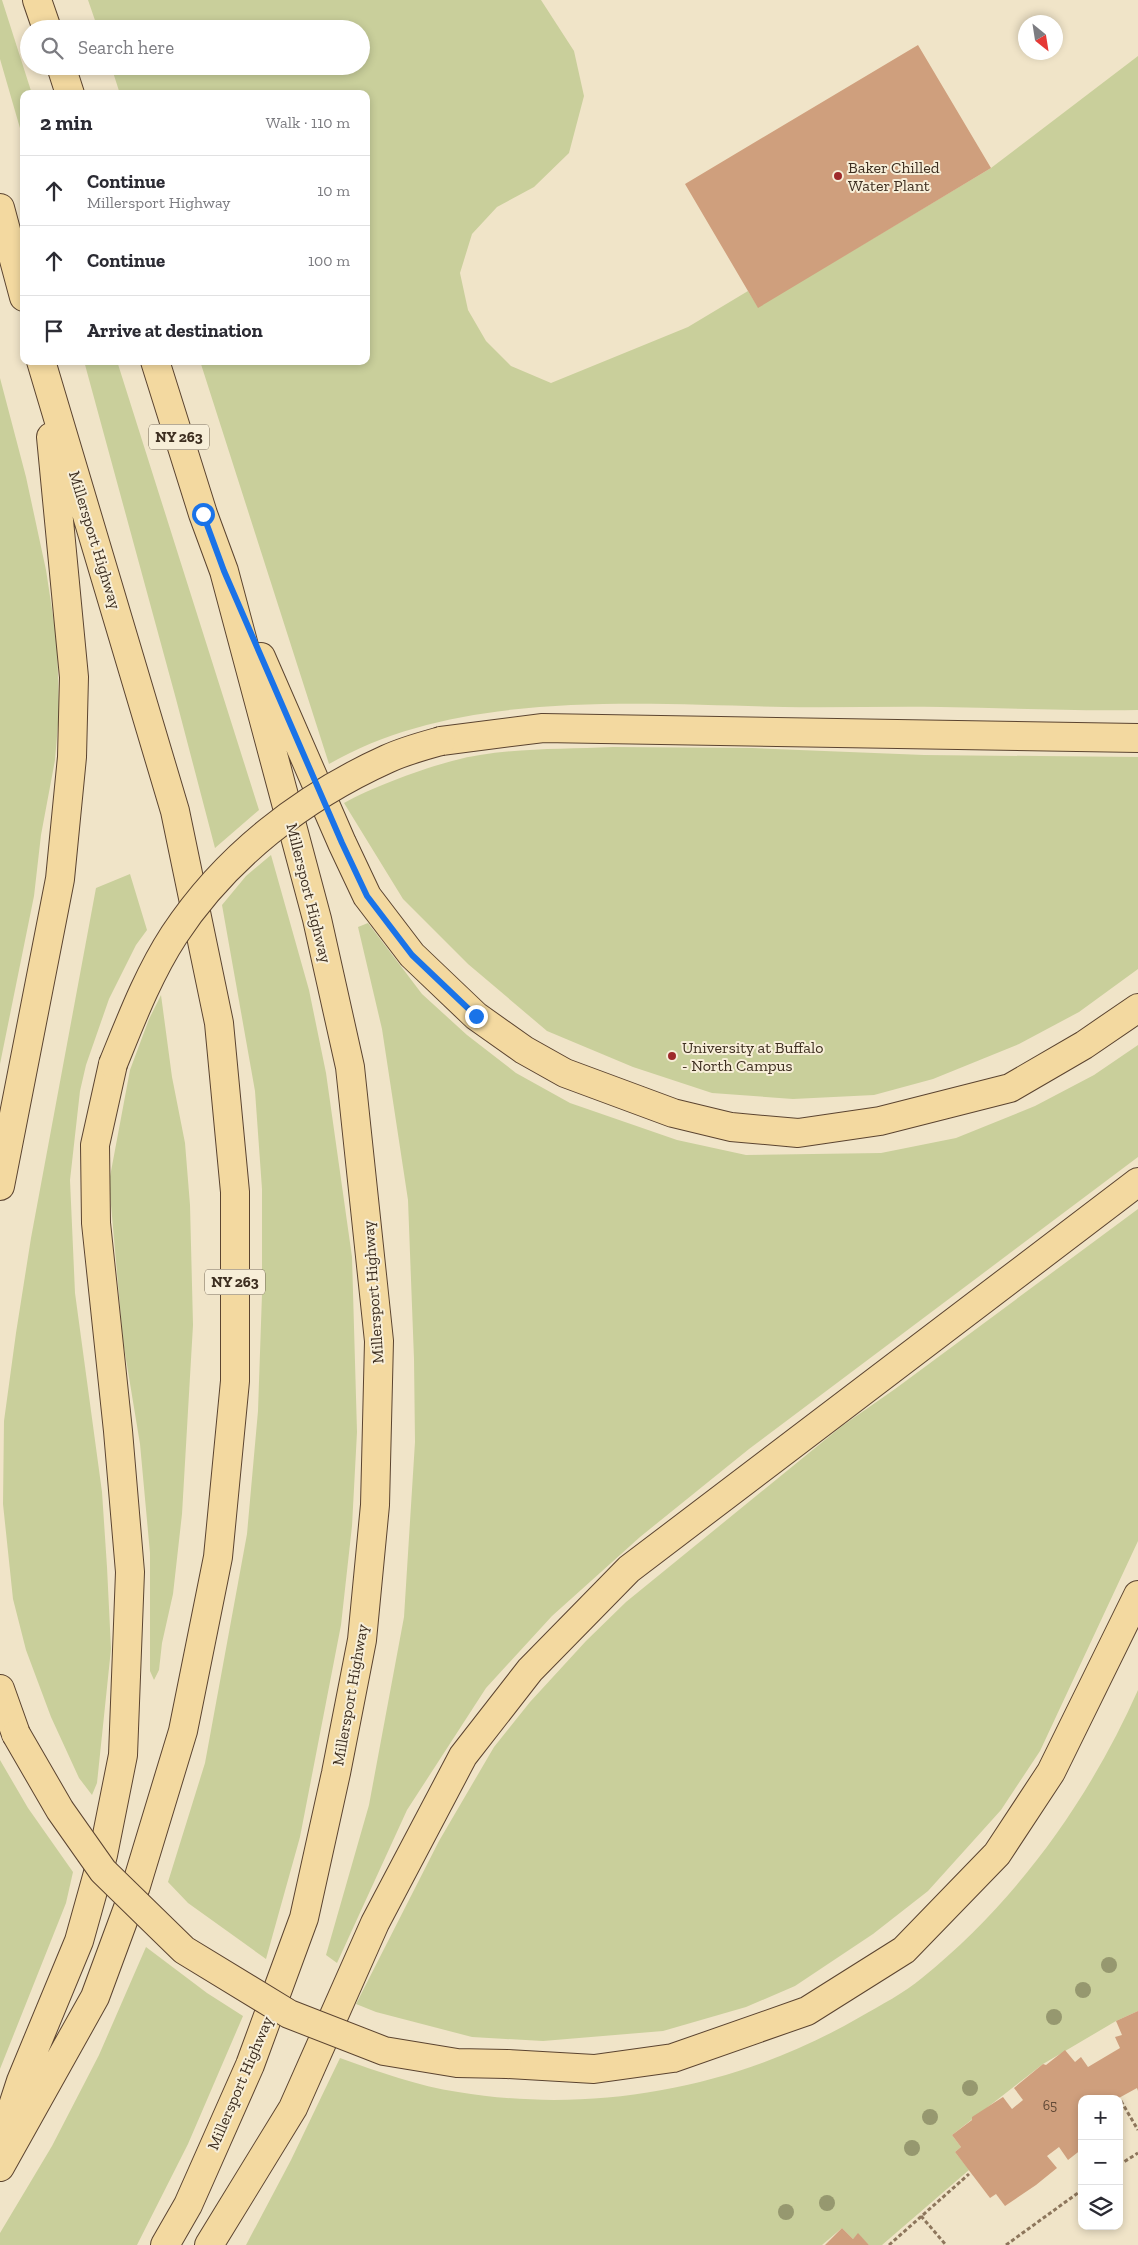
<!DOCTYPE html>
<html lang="en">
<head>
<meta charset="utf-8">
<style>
	:root { --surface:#fff; --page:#f2f2f3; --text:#2b2b33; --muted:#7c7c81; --line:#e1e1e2 }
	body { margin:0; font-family:"Zilla Slab",serif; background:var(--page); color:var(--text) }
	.controls { position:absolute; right:15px; bottom:15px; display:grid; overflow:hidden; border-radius:10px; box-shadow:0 2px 8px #0003 }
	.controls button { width:45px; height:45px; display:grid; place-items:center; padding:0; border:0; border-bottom:1px solid var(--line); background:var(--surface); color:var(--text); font:25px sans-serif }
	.compass { position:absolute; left:1018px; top:15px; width:45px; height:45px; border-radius:50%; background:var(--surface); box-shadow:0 2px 8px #0003; rotate:150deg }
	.stop { position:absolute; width:15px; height:15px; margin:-11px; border:4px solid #1a73e8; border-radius:50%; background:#fff }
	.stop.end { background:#1a73e8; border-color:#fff; box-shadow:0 1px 5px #0008 }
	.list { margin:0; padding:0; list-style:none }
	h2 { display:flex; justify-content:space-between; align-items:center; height:65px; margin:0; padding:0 20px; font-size:21px }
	h2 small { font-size:16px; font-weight:400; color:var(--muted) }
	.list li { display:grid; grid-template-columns:32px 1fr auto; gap:15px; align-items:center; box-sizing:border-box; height:70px; padding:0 20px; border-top:1px solid var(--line) }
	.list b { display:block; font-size:19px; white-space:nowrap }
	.list p { margin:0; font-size:16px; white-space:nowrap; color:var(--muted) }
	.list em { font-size:16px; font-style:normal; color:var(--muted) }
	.icon { flex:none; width:28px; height:28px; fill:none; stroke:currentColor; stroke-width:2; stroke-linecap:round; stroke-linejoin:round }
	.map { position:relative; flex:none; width:1138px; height:2245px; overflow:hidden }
	.search { position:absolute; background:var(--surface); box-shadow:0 2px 8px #0003; left:20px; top:20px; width:350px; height:55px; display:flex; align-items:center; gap:12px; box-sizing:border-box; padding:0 18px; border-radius:28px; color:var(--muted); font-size:19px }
	.panel { position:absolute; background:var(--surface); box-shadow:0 2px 8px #0003; left:20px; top:90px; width:350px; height:275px; border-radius:10px }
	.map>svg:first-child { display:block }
	.green { fill:#c9cf9b }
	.building { fill:#cf9f7d }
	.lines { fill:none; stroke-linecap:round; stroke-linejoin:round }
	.primary-casing { stroke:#5b4430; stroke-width:30 }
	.path { stroke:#8d765c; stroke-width:3; stroke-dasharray:4 2.5; stroke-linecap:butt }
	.primary { stroke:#f3d9a0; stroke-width:28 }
	.primary-bridge-casing { stroke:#5b4430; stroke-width:30; stroke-linecap:butt }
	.primary-bridge { stroke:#f3d9a0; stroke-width:28 }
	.tree { fill:#96986f }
	.route { stroke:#1a73e8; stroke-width:6 }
	.poi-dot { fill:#9e2a2b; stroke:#f7eed8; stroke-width:2 }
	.labels { text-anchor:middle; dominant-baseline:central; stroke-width:4; stroke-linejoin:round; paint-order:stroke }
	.number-label { font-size:14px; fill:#624a37 }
	.shield { fill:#f7eed8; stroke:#756857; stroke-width:1 }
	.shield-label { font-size:15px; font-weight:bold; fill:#3d2e20 }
	.poi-label { font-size:16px; fill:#3d2e20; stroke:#f7eed8; text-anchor:start }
	.street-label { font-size:16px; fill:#3d2e20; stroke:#f7eed8 }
</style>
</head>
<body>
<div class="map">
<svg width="1138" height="2245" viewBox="0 0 1138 2245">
	<rect width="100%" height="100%" fill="#f0e4c8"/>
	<path class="green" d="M0,0H2L32,94H24V142L0,59Z
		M88,0H541L574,51L584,96L569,153L534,187L497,207L472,234L460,273L468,310L486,341L511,366L551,383L688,327L748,291L758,307L991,168L1138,56V710C1072,711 1006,708 941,707C889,706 836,708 784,707C640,704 458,689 329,764L200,361H366V94H120L111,66H361V29H98Z
		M84,361H117L259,810L215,848L176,699Z
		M0,378L26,477L46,570L57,642L59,712L55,760L41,835L34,896L0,1064Z
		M613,747L752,748L924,755L1138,757V969L1079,1012L1019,1044L933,1079L874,1095L793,1099L712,1093L633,1067L547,1031L468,964L403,899L344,803C376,785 444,760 480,755C523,748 569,749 613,747Z
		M271,855L309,990L326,1073L352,1257L357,1432L352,1526L341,1625L300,1837L266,1959L188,1903L168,1882L205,1763L247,1534L258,1411L262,1294V1189L255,1091L222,905L246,876Z
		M130,874L147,930L136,945L109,999L86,1065L80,1091L70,1180L75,1293L102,1492L107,1567L111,1649L97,1783L92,1795L79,1778L51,1717L26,1650L13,1599L3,1504L4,1421L16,1333L31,1238L96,888Z
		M368,923L422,994L467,1035L516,1073L570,1103L677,1140L746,1155L881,1153L956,1138L1035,1106L1094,1075L1138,1045V1157L749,1449L640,1537L552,1616L486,1688L407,1810L337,1963L326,1955L369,1805L404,1617L415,1442L414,1359L408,1200L382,1029L358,927Z
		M161,995L172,1077L185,1143L190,1205L193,1325L182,1514L173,1594L162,1643L159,1670L154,1680L150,1671V1553L140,1444L123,1341L109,1182L130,1070L149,1019Z
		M1138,1209V1541L1040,1751L1001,1810L928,1891L873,1934L795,1986L746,2007L663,2031L543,2041L472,2037L376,2012L356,2004L439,1841L494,1747L530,1702L586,1641L626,1602L842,1426L895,1389Z
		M1138,1690V2011L1116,2021L1043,2064L952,2135L961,2147L955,2152L969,2170L882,2245H869L858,2234L853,2239L842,2228L822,2245H246L291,2160L340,2058C379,2072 418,2086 458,2092C596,2115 740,2087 860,2017C881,2005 904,1993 922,1978C1017,1901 1089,1800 1138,1690Z
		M0,1760L28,1808L73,1872L66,1903L0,2069Z
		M146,1947L207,1993L243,2016L188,2144L137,2245H0V2233L52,2146L99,2055Z"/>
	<path class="building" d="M918,45L991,168L758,308L685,184Z
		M1138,2011V2091L1137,2088L1117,2099H1082V2149L1068,2160L1059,2147L1047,2156L1057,2168L1036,2185L1005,2206L996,2194L990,2198L955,2152L961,2147L952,2135L972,2120V2117L1003,2097L1012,2109L1023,2100L1014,2088L1043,2064L1046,2065L1065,2050L1075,2062L1081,2057L1088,2067L1120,2048L1115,2037L1122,2035L1116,2021Z
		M842,2228L853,2239L858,2233L869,2245H825Z"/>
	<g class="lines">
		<defs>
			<path id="primary" d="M37,0L47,29
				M61,66L70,94
				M0,208L24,297
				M155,361L203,514L224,571L317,919L350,1067L379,1341L375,1505L362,1640L336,1773L304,1918L250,2065L188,2205L165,2245
				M261,657L342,843L367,896L412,955L476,1016L524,1050L565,1073L673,1113L731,1127L798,1133L880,1121L1010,1088L1084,1045L1138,1008
				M441,741L543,728L1138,738
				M0,1186L60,879L72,757L74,677L51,437
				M0,1689L16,1734
				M507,2064L594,2069L673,2058L807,2011L904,1950L997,1854L1051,1772L1138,1595
				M2,2139L21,2081L79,1941L103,1855L123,1755L130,1572L118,1431L96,1223L95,1145L113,1064
				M0,2167L95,1997L136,1886L183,1731L218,1557L235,1381V1192L219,1023L175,811L41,361
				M209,2245L293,2108L375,1923L463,1756L530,1670L629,1569L1138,1182"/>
		</defs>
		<use href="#primary" class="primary-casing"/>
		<path class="path" d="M1121,2101L1138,2130
			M1119,2165L1138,2153
			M921,2216L946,2245
			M889,2245L969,2174
			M1006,2245L1082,2190"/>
		<use href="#primary" class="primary"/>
		<defs>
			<path id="primary-bridge" d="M113,1064C131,1020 148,975 174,935C226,856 303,797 387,759C404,751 423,746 441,741
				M16,1734L60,1810L103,1871L184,1950L289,2014L384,2051L457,2063L507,2064"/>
		</defs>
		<use href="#primary-bridge" class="primary-bridge-casing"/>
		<use href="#primary-bridge" class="primary-bridge"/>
	</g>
	<g class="tree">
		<circle cx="1109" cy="1965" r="8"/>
		<circle cx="1083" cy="1990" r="8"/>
		<circle cx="1054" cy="2017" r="8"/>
		<circle cx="970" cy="2088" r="8"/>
		<circle cx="930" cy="2117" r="8"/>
		<circle cx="912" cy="2148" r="8"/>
		<circle cx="827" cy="2203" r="8"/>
		<circle cx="786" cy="2212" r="8"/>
	</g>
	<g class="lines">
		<path class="route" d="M203,514L224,571L342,843L367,896L412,955L476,1016"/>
	</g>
	<g class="poi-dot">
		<circle cx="838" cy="176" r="5"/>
		<circle cx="672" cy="1056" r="5"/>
	</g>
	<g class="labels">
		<g class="number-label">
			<text x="1050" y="2105">65</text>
		</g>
		<g class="shield">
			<rect x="149" y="424.5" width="60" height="25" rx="4"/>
			<rect x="205" y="1269.5" width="60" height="25" rx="4"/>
		</g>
		<g class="shield-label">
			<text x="179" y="437">NY 263</text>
			<text x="235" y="1282">NY 263</text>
		</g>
		<g class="poi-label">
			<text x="848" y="167">Baker Chilled<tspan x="848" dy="18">Water Plant</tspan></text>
			<text x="682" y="1047">University at Buffalo<tspan x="682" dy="18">- North Campus</tspan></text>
		</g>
		<g class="street-label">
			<text transform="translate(95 540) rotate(73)">Millersport Highway</text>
			<text transform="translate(309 893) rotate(76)">Millersport Highway</text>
			<text transform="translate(373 1292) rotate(-94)">Millersport Highway</text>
			<text transform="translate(350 1695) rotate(-80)">Millersport Highway</text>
			<text transform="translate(240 2083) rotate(-67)">Millersport Highway</text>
		</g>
	</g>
</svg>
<div class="controls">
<button>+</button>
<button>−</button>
<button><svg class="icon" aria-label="layers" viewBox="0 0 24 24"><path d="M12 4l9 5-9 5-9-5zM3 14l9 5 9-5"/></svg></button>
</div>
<svg class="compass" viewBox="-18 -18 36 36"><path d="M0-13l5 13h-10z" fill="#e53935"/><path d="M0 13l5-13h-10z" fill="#7c7c81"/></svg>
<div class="stop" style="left:203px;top:514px"></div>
<div class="stop end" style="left:476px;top:1016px"></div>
<div class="search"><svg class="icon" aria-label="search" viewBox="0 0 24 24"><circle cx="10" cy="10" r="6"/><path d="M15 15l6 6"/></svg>Search here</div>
<section class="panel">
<h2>2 min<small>Walk · 110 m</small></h2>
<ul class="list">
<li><svg class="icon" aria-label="ahead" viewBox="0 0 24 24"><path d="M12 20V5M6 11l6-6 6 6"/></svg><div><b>Continue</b><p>Millersport Highway</p></div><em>10 m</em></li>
<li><svg class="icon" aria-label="ahead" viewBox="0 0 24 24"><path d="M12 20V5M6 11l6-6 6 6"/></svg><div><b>Continue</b></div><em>100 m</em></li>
<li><svg class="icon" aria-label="arrive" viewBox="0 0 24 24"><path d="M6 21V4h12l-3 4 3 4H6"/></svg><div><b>Arrive at destination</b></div></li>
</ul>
</section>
</div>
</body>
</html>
